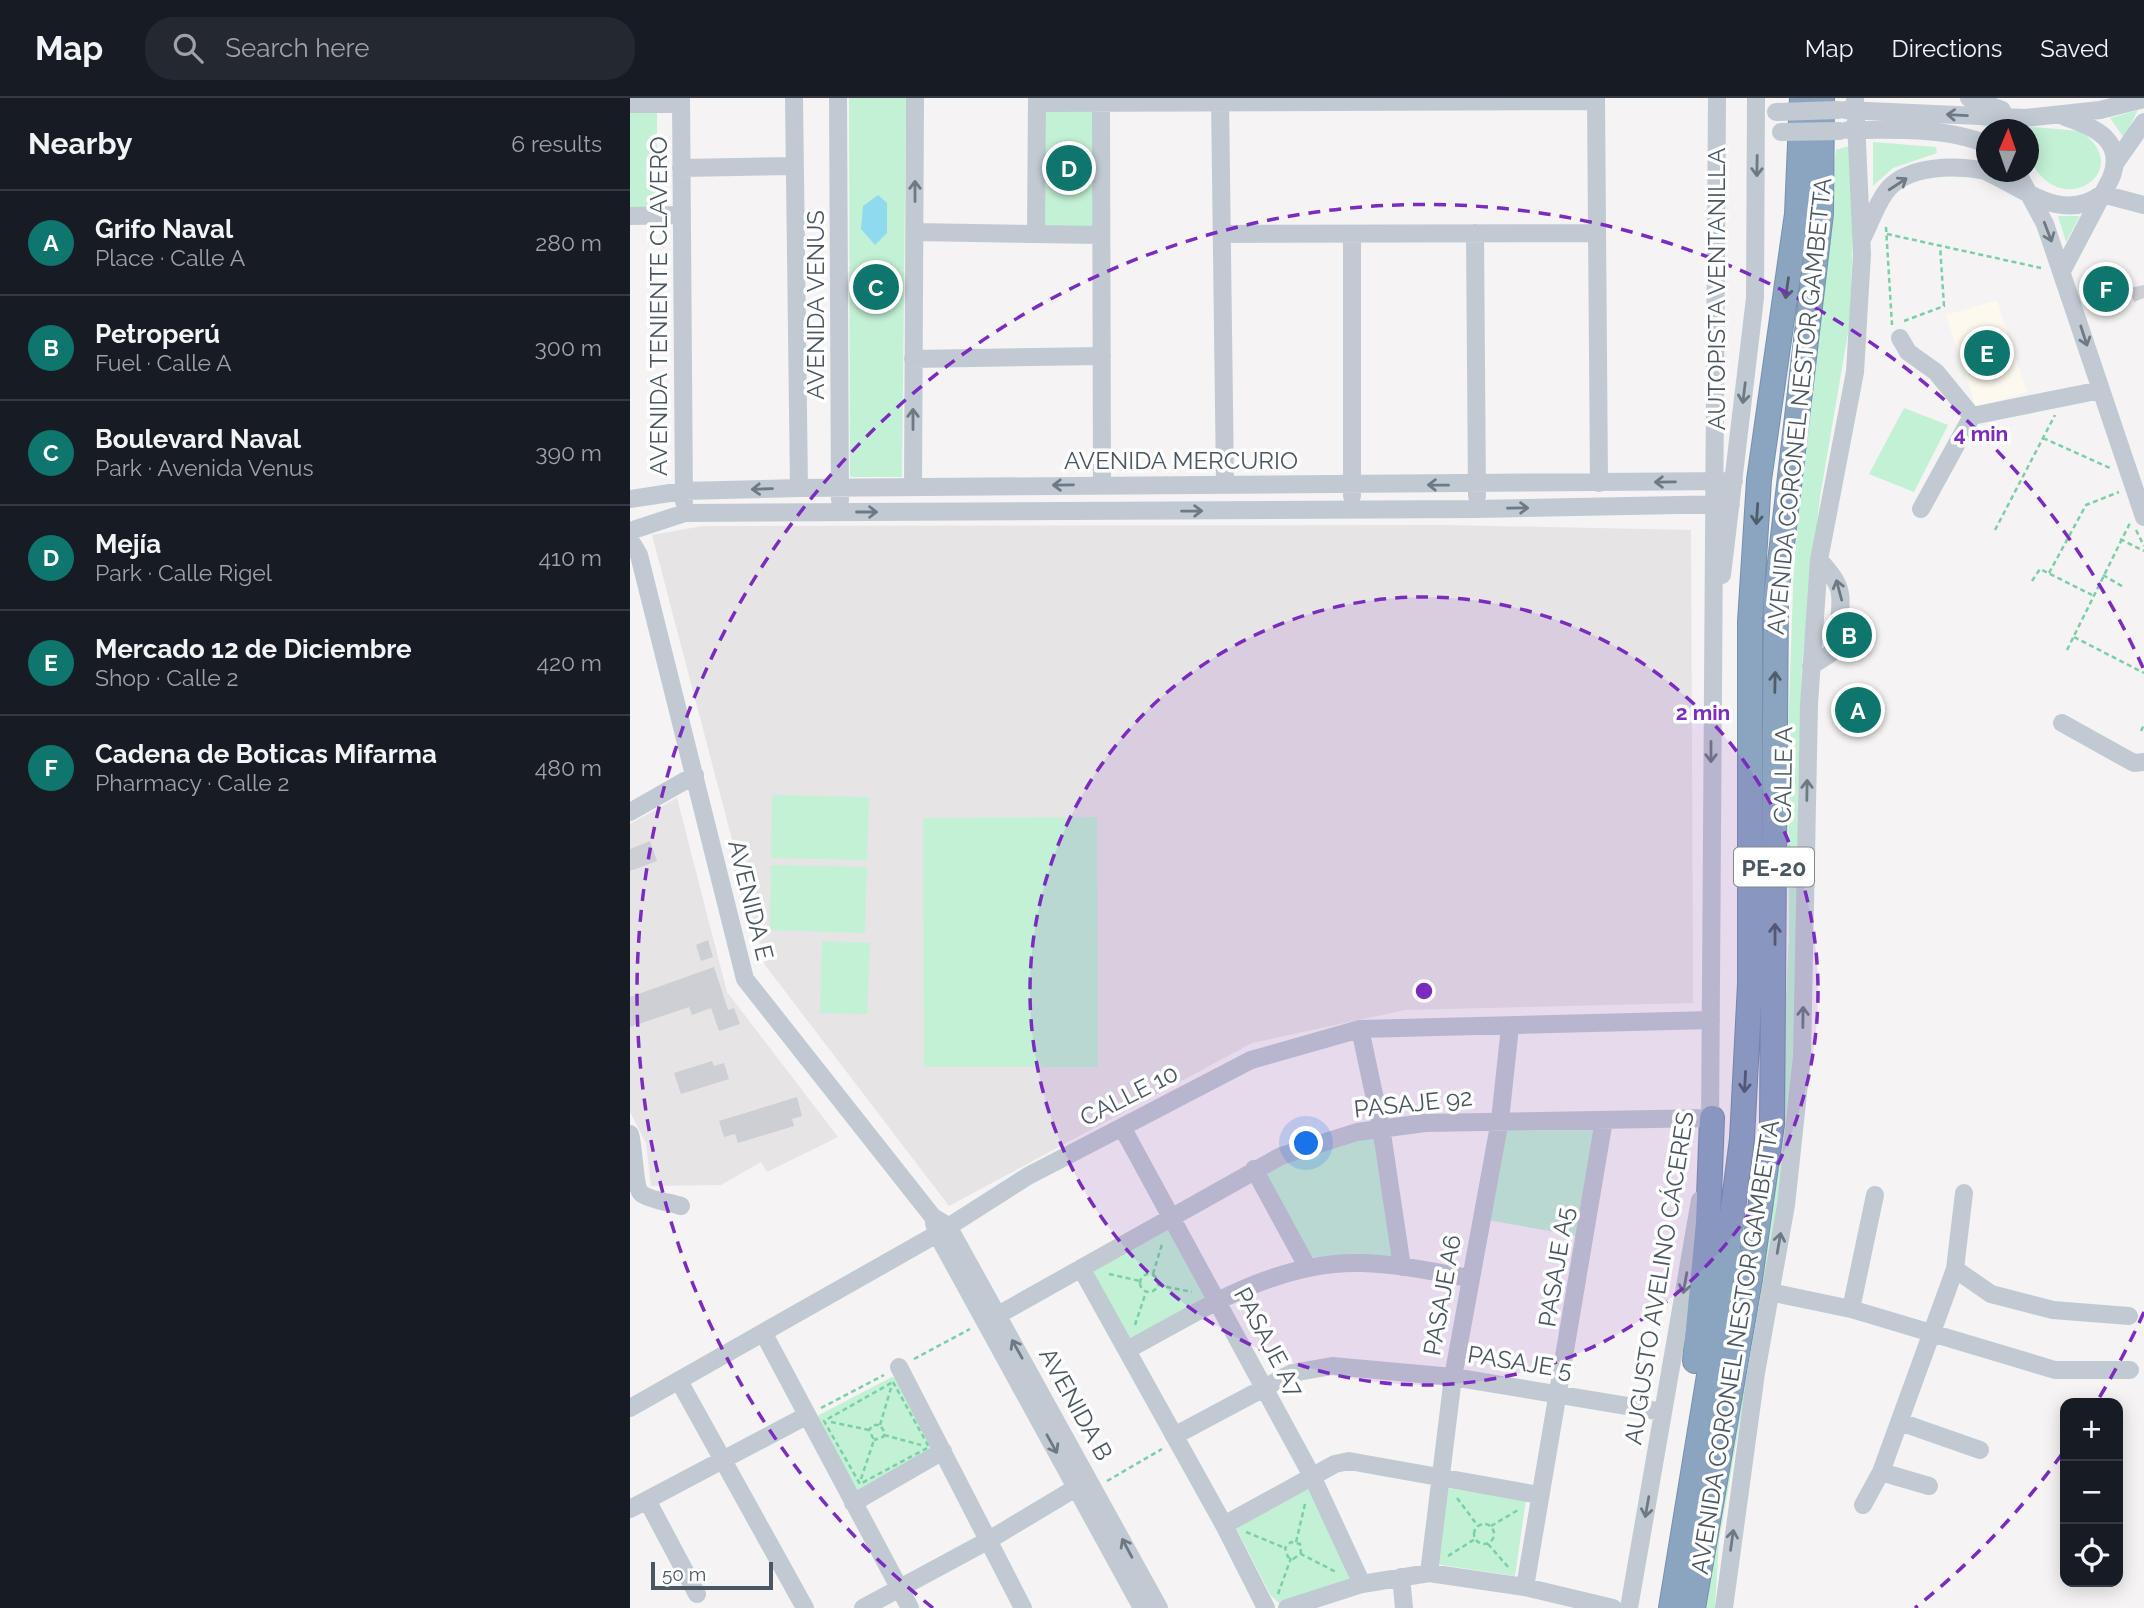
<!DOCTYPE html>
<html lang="en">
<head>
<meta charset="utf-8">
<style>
	:root { --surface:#171b24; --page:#242831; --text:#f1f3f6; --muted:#9ea1a6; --line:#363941; --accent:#0f766e }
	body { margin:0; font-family:Raleway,sans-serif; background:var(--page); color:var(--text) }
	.controls { position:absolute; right:21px; bottom:21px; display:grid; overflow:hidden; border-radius:14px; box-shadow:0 4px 18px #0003 }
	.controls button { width:63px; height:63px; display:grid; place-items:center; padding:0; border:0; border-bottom:2px solid var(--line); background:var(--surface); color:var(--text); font:35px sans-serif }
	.compass { position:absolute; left:1346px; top:21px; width:63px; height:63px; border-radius:50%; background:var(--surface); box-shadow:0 4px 18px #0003; rotate:2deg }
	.scale { position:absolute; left:21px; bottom:18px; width:122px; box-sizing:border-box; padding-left:7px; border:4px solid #4a5661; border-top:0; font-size:19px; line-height:24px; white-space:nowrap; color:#4a5661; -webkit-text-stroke:5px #fff; paint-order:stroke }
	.you { position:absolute; left:677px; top:1046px; width:24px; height:24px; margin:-18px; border:5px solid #fff; border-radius:50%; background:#1a73e8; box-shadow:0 0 0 10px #1a73e833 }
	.badge { display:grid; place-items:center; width:46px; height:46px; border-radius:50%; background:var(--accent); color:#fff; font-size:23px; font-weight:700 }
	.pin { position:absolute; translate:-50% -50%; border:4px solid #fff; box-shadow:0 2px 7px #0006 }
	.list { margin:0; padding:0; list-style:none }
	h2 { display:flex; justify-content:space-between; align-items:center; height:91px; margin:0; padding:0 28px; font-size:30px }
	h2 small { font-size:23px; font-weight:400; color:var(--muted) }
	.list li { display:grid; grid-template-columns:46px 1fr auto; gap:21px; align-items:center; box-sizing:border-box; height:105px; padding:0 28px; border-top:2px solid var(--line) }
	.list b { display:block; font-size:26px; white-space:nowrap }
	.list p { margin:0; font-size:23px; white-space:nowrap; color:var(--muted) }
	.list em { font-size:23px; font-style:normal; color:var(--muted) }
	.icon { flex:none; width:38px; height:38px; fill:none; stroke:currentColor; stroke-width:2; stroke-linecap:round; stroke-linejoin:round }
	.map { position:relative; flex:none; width:1514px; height:1510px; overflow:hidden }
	header { display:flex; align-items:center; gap:42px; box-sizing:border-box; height:98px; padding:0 35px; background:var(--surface); border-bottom:2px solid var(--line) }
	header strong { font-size:33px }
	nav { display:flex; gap:38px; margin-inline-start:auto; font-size:24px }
	.search { width:490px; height:63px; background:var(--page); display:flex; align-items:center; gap:18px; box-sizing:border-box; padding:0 24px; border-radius:28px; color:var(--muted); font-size:26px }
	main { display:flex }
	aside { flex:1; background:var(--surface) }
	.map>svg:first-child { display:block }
	.commercial { fill:#fdf9ef }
	.education { fill:#e6e4e5 }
	.green { fill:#c3f1d5 }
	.water { fill:#90daee }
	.building { fill:#cdcfd5 }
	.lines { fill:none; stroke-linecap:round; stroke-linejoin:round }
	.highway-casing { stroke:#7690ad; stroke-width:26 }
	.path { stroke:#7ad0a6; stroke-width:2.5; stroke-dasharray:5 3.5; stroke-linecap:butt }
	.minor { stroke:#c1cad2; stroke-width:18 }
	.highway { stroke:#8ba5c1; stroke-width:24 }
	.minor-bridge { stroke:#c1cad2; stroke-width:18 }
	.oneway { stroke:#6e7983 }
	.oneway2 { stroke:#505e6b }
	.ring { fill:none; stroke:#7b2cbf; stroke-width:3.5; stroke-dasharray:12 9 }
	.labels { text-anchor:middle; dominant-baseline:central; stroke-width:7; stroke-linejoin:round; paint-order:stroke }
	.shield { fill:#fff; stroke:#808990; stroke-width:2 }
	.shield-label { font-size:23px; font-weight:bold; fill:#4a5661 }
	.street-label { font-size:24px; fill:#4a5661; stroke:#fff }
	.centre { fill:#7b2cbf; stroke:#fff; stroke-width:3.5 }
	.ring-label { font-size:21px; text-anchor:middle; font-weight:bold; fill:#7b2cbf; stroke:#fff; stroke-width:7; stroke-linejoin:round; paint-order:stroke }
</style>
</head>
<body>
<header>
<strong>Map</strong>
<div class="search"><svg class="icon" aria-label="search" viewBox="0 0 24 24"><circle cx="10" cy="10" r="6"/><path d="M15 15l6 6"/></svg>Search here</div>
<nav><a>Map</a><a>Directions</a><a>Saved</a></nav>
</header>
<main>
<aside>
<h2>Nearby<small>6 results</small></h2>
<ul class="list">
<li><span class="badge">A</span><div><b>Grifo Naval</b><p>Place · Calle A</p></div><em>280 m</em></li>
<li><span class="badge">B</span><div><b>Petroperú</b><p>Fuel · Calle A</p></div><em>300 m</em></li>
<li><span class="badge">C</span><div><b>Boulevard Naval</b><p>Park · Avenida Venus</p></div><em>390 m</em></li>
<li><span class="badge">D</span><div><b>Mejía</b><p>Park · Calle Rigel</p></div><em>410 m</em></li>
<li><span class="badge">E</span><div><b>Mercado 12 de Diciembre</b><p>Shop · Calle 2</p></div><em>420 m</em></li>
<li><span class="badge">F</span><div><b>Cadena de Boticas Mifarma</b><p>Pharmacy · Calle 2</p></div><em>480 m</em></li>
</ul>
</aside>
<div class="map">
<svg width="1514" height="1510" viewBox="0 0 1514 1510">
	<rect width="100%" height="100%" fill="#f5f3f3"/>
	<path class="commercial" d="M1367,202L1397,294L1346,310L1316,217Z"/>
	<path class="education" d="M815,427L1061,432L1063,905L775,912L622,945L319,1108L135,867L22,437L73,428Z
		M47,700L97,894L208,1039L137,1074L131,1064L91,1087L21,1088L16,1045L0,1014V726Z"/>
	<path class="green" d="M219,0H276L272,379H220Z
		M412,8L468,9V133L410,131Z
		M0,10L27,11V118L0,116Z
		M1508,12L1494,40L1480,20Z
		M1342,24L1450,33C1509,72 1428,127 1399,59C1396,52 1399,39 1398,32L1362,31Z
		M1243,44L1306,49L1307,55L1263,70L1243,88Z
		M1219,48L1223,131L1220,223L1190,399L1172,566L1168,700L1167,890L1162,990L1147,1114L1089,1443L1085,1510H1074L1149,1037L1159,840L1158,637L1164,464L1206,52Z
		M1428,118H1450L1436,144Z
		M1274,310L1318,327L1284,394L1239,376Z
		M142,697L239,699L237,762L141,760Z
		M467,719L468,969H294L293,720Z
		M141,767L237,769L235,835L140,832Z
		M192,843L240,845L237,916L190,915Z
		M876,1025H967L948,1138L857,1122Z
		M745,1034L766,1158L682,1159L635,1077L637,1068Z
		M539,1127L580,1200L506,1241L497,1238L461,1175L465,1167Z
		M262,1279L268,1280L306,1347L234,1392H225L186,1324L189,1317Z
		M816,1390L896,1402L885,1478L805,1466Z
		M673,1391L680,1392L722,1477L720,1483L649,1505L641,1498L606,1430L608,1425Z"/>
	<path class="water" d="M248,97L257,105V135L245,147L231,131L233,108Z"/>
	<path class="building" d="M1514,187V200L1504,204L1499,190Z
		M1217 537a9 9 0 1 1 18 0a9 9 0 1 1-18 0Z
		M1242,601V622L1214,624V602Z
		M20,743L27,763L0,773V751Z
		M78,842L83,859L71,863L66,847Z
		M84,869L98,912L104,910L110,926L89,933L81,910L62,917L59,909L0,929V899Z
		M82,963L84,968L94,965L99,981L51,996L44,975Z
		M167,999L172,1018L162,1021L164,1028L108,1045L105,1036L94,1039L89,1023Z"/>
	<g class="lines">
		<defs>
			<path id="highway" d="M1065,1263L1078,1125L1082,1020
				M1041,1510L1091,1204L1112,1041L1120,886V524L1129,382L1167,116L1172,0
				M1063,1510L1120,1181L1142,1026L1146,498L1191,115L1192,0"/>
		</defs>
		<use href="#highway" class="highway-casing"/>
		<path class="path" d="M1256,129L1262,227
			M1257,136L1411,170
			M1274,223L1314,208L1310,147
			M1413,340L1480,370
			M1365,432L1425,317
			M1506,432L1514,448
			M1490,441L1514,453
			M1419,475L1456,407L1489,394
			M1473,477L1495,490
			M1402,483L1410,471L1462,497
			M1444,539L1514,575
			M1437,552L1500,425
			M1511,633L1514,627
			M510 1185a9 9 0 1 1 18 0a9 9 0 1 1-18 0Z
			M479,1176L510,1183
			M523,1176L532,1146
			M528,1187L562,1194
			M505,1227L516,1194
			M284,1261L340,1231
			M263,1284L299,1349L230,1386L194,1323Z
			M191,1310L254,1277
			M201,1324L239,1332
			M250,1327L261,1290
			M254,1337L291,1347
			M231,1381L244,1342L239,1332L243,1327H250L255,1335L253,1339L244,1342
			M477,1383L532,1351
			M827,1400L848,1428
			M844 1436a10 10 0 1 1 20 0a10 10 0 1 1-20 0Z
			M861,1428L888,1412
			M616,1434L655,1450
			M666,1444L675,1406
			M858,1446L879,1470
			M671,1456L670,1446L661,1444L655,1450L658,1459L663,1461L671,1456L708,1475
			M818,1458L845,1441
			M648,1496L661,1460"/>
		<path class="minor" d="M51,0L54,404
			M164,0L169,390
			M208,0L210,402
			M590,0L595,385
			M966,0L969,385
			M1339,0L1372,12
			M407,5L966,3
			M471,5L472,387
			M0,6H51
			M1215,12L1395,20L1470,12L1514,1
			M1218,32C1261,32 1317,29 1356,46
			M1486,64L1514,24
			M51,70L164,68
			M1357,74C1393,90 1433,126 1472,96L1514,107
			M1387,74L1415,126L1514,419
			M0,118L52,117
			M284,134L471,137
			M845,135L847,398
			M406,136L407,0
			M592,136L966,135
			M1233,139C1240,125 1246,108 1255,95C1275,66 1327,67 1356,73
			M1432,173L1481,80C1496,43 1465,29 1435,19
			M1270,240L1278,254L1306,274L1342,318L1471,292
			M283,261L472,258
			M283,389L285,0
			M722,398V136
			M0,401L53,393L169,390L1104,383
			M1291,411L1342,318
			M0,433L55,415L847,411L1101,406
			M0,442L9,457L115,881L303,1119L318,1128L529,1510
			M1189,462C1213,487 1213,496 1208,529
			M1092,477L1125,200L1126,0
			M1181,568L1200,556L1207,546
			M1432,625L1504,665L1514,664
			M0,714L65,677
			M730,931L751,1029L772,1169
			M492,1029L682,1378L732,1486
			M1080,1032L1087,0
			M0,1036C4,1048 4,1091 12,1096C22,1103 40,1104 51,1108
			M624,1071L678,1170
			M304,1125L307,1136L512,1510
			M451,1170L594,1427L636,1510
			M1325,1171L1361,1196L1423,1212L1499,1218
			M1140,1194L1221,1211L1425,1272H1500
			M1221,1211L1245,1097
			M368,1217L651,1058L727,1034L795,1025L1082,1020
			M134,1236L280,1510
			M497,1252C570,1213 646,1162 732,1165C768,1166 804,1174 839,1180
			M269,1269L393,1510
			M49,1283L175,1510
			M0,1310L307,1136L398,1078L621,962L730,931L1081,922
			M1270,1324L1350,1352
			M544,1338L662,1275L702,1268L823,1279L1033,1314
			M1251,1374L1299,1388
			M17,1402L67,1496
			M223,1405L313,1353
			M1233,1407L1251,1374L1325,1171L1334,1095
			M0,1411L176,1318
			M594,1427L705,1366L719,1363L909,1397
			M799,1475L823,1279L870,1022L880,929
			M771,1479L774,1510
			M895,1489L974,1022
			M233,1510L359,1442L454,1385
			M657,1510L732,1486L799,1475L895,1489L983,1510
			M999,1510L1070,1102
			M1094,1510L1126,1275L1156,1107L1172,958L1179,606L1189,462L1225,274L1232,156L1225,0"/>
		<use href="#highway" class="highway"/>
		<path class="minor-bridge" d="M1146,14L1208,12
			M1151,34L1210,33"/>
	</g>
	<defs><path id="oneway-shaft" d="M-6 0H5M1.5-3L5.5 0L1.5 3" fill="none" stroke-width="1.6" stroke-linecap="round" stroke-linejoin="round" transform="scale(1.75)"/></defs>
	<g class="oneway">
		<use href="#oneway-shaft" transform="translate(1327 17) rotate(-177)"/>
		<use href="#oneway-shaft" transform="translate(1127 68) rotate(91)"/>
		<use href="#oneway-shaft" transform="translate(1268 86) rotate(-33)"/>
		<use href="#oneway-shaft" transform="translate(285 93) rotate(-90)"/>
		<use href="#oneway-shaft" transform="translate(1418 134) rotate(69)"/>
		<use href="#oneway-shaft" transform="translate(1454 238) rotate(72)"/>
		<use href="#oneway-shaft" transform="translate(1114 295) rotate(97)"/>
		<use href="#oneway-shaft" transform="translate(283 321) rotate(-90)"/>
		<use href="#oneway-shaft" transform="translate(1035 384) rotate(179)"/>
		<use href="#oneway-shaft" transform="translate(433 387) rotate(179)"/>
		<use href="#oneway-shaft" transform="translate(808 387) rotate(-179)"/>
		<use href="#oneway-shaft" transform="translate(132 391) rotate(178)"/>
		<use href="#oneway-shaft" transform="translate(888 410) rotate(-1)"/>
		<use href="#oneway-shaft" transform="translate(562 413) rotate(-1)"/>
		<use href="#oneway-shaft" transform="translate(237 414)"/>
		<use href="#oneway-shaft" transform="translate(1209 492) rotate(-105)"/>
		<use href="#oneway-shaft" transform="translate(1081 654) rotate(90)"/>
		<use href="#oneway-shaft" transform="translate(1177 692) rotate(-89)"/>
		<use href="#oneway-shaft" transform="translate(1173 919) rotate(-89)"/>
		<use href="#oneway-shaft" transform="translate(1149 1145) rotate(-80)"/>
		<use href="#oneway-shaft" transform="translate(1055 1185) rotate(100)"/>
		<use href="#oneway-shaft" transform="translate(387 1251) rotate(-119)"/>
		<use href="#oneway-shaft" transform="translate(422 1346) rotate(61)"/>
		<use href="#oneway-shaft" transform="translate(1017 1409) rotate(100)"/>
		<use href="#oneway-shaft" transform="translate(1102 1442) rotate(-82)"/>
		<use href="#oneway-shaft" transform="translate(497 1450) rotate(-118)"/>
	</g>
	<g class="oneway2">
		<use href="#oneway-shaft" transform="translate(1157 190) rotate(98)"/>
		<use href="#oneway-shaft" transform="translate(1127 416) rotate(94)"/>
		<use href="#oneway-shaft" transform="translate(1145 584) rotate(-89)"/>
		<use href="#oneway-shaft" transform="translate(1145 836) rotate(-90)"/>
		<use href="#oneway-shaft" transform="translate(1115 984) rotate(93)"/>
	</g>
	<circle cx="794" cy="893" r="394" fill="#7b2cbf" fill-opacity=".12"/>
	<g class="ring">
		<circle cx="794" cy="893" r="394"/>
		<path d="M1514 1214A788 788 0 0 1 1466 1305M1432 1356A788 788 0 0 1 1285 1510M303 1510A788 788 0 1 1 1514 572"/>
	</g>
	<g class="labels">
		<rect class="shield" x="1104" y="749.5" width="80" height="39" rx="5"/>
		<g class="shield-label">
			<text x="1144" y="769">PE-20</text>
		</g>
		<g class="street-label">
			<text transform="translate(1086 191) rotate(-90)">AUTOPISTA VENTANILLA</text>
			<text transform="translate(185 207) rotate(-90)">AVENIDA VENUS</text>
			<text transform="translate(28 208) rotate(-90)">AVENIDA TENIENTE CLAVERO</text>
			<text transform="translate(1169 308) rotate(-84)">AVENIDA CORONEL NESTOR GAMBETTA</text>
			<text x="551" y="362">AVENIDA MERCURIO</text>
			<text transform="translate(1153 677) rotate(-89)">CALLE A</text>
			<text transform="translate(121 802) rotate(76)">AVENIDA E</text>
			<text transform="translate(499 997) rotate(-27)">CALLE 10</text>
			<text transform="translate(783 1005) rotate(-6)">PASAJE 92</text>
			<text transform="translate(926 1169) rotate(-81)">PASAJE A5</text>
			<text transform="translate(1029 1180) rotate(-81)">AUGUSTO AVELINO CÁCERES</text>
			<text transform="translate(812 1197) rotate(-80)">PASAJE A6</text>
			<text transform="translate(639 1244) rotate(62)">PASAJE A7</text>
			<text transform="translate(1105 1249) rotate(-81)">AVENIDA CORONEL NESTOR GAMBETTA</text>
			<text transform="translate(890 1264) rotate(9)">PASAJE 5</text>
			<text transform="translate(446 1306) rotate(61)">AVENIDA B</text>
		</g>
	</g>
	<circle cx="794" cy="893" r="10" class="centre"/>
	<g class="ring-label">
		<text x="1351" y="343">4 min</text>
		<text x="1073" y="622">2 min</text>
	</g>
</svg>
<div class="controls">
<button>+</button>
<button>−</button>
<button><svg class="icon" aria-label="locate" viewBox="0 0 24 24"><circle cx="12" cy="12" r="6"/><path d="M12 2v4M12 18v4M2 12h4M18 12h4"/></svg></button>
</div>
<svg class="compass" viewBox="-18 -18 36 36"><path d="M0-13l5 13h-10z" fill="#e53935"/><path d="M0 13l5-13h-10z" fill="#9ea1a6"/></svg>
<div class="scale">50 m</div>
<div class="you"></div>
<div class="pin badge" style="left:1228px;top:612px">A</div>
<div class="pin badge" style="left:1219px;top:537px">B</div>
<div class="pin badge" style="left:246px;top:189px">C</div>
<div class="pin badge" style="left:439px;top:70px">D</div>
<div class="pin badge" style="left:1357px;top:255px">E</div>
<div class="pin badge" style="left:1476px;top:191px">F</div>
</div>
</main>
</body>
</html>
